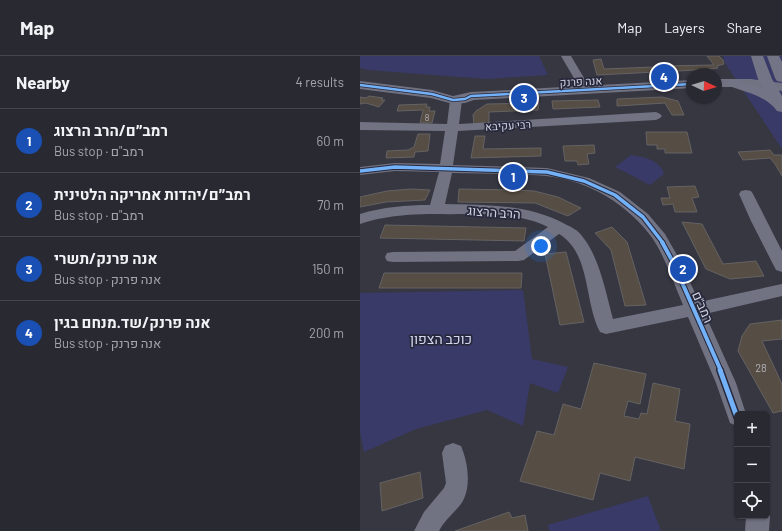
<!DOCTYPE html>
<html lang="en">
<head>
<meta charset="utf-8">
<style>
	:root { --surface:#292932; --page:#35353e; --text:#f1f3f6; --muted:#a5a6ac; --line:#45454d; --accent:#9c9da9 }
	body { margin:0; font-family:Barlow,Heebo,sans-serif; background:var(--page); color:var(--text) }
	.controls { position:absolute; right:12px; bottom:12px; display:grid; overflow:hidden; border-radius:6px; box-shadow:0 1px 3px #0004 }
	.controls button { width:36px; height:36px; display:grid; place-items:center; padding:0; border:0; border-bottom:1px solid var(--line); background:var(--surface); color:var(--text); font:20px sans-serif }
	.compass { position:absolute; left:326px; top:12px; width:36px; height:36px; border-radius:50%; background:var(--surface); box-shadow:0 1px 3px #0004; rotate:94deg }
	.you { position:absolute; left:181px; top:190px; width:14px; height:14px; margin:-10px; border:3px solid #fff; border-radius:50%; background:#1a73e8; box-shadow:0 0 0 6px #1a73e833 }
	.badge { display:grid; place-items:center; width:26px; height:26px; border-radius:50%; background:var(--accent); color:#fff; font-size:13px; font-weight:700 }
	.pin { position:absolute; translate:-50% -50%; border:2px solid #fff; box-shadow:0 1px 4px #0006 }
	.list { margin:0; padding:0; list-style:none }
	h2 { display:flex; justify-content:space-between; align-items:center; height:52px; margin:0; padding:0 16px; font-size:17px }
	h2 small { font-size:13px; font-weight:400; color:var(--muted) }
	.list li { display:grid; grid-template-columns:26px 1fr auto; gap:12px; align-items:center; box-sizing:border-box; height:64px; padding:0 16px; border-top:1px solid var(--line) }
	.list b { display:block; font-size:15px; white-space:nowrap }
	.list p { margin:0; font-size:13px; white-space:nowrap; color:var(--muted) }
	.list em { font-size:13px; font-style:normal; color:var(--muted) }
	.icon { flex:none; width:22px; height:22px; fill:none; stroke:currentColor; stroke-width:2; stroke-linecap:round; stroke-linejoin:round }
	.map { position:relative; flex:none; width:422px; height:475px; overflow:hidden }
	header { display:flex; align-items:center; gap:24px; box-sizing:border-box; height:56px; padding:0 20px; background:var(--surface); border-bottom:1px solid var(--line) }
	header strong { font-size:19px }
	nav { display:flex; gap:22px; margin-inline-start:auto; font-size:14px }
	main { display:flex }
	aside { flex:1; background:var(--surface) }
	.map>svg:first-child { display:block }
	.green { fill:#393a68 }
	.building { fill:#564e44; stroke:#656263 }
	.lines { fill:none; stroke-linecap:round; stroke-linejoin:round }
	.minor { fill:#717282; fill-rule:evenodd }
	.tertiary { fill:#717282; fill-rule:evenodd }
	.secondary { fill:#737586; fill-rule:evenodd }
	.cycleway-far3-casing { stroke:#28293d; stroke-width:4 }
	.cycleway-far2-casing { stroke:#28293d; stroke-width:5.5 }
	.cycleway-far1-casing { stroke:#28293d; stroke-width:6 }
	.cycleway-casing { stroke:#28293d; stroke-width:8 }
	.cycleway-far3 { stroke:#73b2f8; stroke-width:2.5 }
	.cycleway-far2 { stroke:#73b2f8; stroke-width:3.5 }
	.cycleway-far1 { stroke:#73b2f8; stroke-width:4 }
	.cycleway { stroke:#73b2f8; stroke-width:5 }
	.labels { text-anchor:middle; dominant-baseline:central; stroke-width:3.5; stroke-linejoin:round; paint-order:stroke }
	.far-number-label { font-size:9px; fill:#b3b2ba }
	.far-street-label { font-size:11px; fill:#d2d4e1; stroke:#28293d }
	.number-label { font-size:11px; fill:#b3b2ba }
	.street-label { font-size:13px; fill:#d2d4e1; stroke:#28293d }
	.neighbourhood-label { font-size:14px; fill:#d4d7f1; stroke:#28293d }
</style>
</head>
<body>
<header>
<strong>Map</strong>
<nav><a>Map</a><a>Layers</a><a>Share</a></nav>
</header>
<main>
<aside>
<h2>Nearby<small>4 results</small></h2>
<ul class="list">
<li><span class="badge" style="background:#1a4fb4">1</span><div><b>רמב״ם/הרב הרצוג</b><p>Bus stop · רמב&quot;ם</p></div><em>60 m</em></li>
<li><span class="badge" style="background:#1a4fb4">2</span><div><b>רמב״ם/יהדות אמריקה הלטינית</b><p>Bus stop · רמב&quot;ם</p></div><em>70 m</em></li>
<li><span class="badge" style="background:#1a4fb4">3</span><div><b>אנה פרנק/תשרי</b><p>Bus stop · אנה פרנק</p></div><em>150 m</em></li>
<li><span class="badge" style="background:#1a4fb4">4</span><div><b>אנה פרנק/שד.מנחם בגין</b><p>Bus stop · אנה פרנק</p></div><em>200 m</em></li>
</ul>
</aside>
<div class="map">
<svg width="422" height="475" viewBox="0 0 422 475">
	<rect width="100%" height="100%" fill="#373742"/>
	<path class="green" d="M0,0H179L188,19L126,23L8,14L0,12Z
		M363,0H422V93L365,7Z
		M271,99C284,101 300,104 304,118L290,129L255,111Z
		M163,234L172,303L208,311L198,337L170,327L163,370L127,354L56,373L4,396L0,377V237Z
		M288,440L301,475H189L188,469Z"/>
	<path class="building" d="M347,0H359L363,4L364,8L357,10L358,12L350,13L319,15H305L303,10L354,9Z
		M241,3L244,13L294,11L296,16L237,19L233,4Z
		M9,40L23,42L21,44H25L19,51L6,47L0,48V41L6,42Z
		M302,41L318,45L324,59H312L305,47L257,50V43Z
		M238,44L240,51L193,53L192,45Z
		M179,47L178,54L129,56V68L114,69L113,59L116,55L127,48Z
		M67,48L66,51H70L69,55H75L72,67H60L63,54L37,55L39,49Z
		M286,76H327L332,97H305V93H297V89H287Z
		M58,78H70L68,95L55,96L54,101L26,102L27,95L48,94L54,91Z
		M115,80H125L123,93L181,92V100L111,102Z
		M234,89L235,97L227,98L229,108L218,109L217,105H205L203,90Z
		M410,94L414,99H422V120L415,108L410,102L383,104L378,96Z
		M335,130L339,141L332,142L337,156H315L313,148L303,149L301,142H310L307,131Z
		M51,133L70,134L65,144L26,146L0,151V141L27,135Z
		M99,133L153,134L174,135L198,141L221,152L208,160L175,147L98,146Z
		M322,166L342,168L363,208L396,205L404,220L370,223L346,213Z
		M25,169L166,172L164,185L20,182Z
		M252,171L267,186L286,249L265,250L251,194L235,177Z
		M206,196L224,266L200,269L185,198Z
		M24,217H162L161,232H19Z
		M422,264V283L402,285L422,328V355L413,357L378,295L382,280L390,268Z
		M234,307L286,318L280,348L268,345L264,360L279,363L281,357L287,358L293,327L320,333L315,365L330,368L324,413L275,401L270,425L240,417L233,444L160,425L177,375L194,379L203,348L221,353Z
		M60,416L63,442L22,455L20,427Z
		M149,456L152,462L165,459L168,475H95Z"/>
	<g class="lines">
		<path class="minor" d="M201,0H211L227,27L226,29H218Z
			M96,41L100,42L102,44L99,68L296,56L300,58L302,60L300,62L296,64L98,75L93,109L187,112L229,122L260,136L288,158L305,178L321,206L339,246L422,228V240L345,258L376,327L386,358H377V370L370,367L356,327L328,261L246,278L240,276C224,246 231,197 199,178L164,204L158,205L33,206L27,205L25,201L27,197L33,196L155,195L188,171C153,154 113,159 76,158C56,158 37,159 18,163C12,164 6,166 0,168V158C23,151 46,149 70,149L79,116L35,115L0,119V111L35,107L80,108L85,75L0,74V66L87,68L90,44L92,42ZM92,117C123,118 155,117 186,120C228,124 269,149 293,183C306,203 314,228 323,249L253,263C246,237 239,200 222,180C218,174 211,171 205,168C168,148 125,149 85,148Z
			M386,134L391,135L393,138L422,195V216L416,214L391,165L379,138L381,135Z
			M93,387L101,390C108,406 112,432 101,448C94,457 84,465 79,475H54L64,456L84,432L86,427L82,397L85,390Z
			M407,453L410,460L409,475H385L386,460H407Z"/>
		<path class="tertiary" d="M356,23H391L422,27V35L391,31H356Z
			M332,24V32L114,44L105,47L93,48L71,42L0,33V25L72,34L93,40L111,36Z"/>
		<path class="secondary" d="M391,0H403L412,23L422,40V56L417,55C406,40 386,36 369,30L367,27L369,24L374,23L403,32L398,23Z
			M407,0H419L422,6V26L417,25L415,22Z"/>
		<defs>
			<path id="cycleway-far3" d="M0,29L72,38L93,44L105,43L111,40L332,28"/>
			<path id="cycleway-far2" d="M0,115L35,111L187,116L224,125L255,139L283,161L303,187"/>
			<path id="cycleway-far1" d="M302,186L313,206L361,315"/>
			<path id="cycleway" d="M360,314L377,361"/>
		</defs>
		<use href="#cycleway-far3" class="cycleway-far3-casing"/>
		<use href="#cycleway-far2" class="cycleway-far2-casing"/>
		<use href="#cycleway-far1" class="cycleway-far1-casing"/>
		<use href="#cycleway" class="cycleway-casing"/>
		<use href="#cycleway-far3" class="cycleway-far3"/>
		<use href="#cycleway-far2" class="cycleway-far2"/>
		<use href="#cycleway-far1" class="cycleway-far1"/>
		<use href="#cycleway" class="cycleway"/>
	</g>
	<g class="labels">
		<g class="far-number-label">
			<text x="67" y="61">8</text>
		</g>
		<g class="far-street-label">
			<text transform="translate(221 25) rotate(-3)">אנה פרנק</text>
			<text transform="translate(148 69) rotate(-3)">רבי עקיבא</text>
		</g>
		<g class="number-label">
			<text x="401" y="311">28</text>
		</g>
		<g class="street-label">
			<text transform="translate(134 156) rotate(4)">הרב הרצוג</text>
			<text transform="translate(343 251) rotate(66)">רמב"ם</text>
		</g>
		<g class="neighbourhood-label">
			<text x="81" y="282">כוכב הצפון</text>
		</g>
	</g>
</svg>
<div class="controls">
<button>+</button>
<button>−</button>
<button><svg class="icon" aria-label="locate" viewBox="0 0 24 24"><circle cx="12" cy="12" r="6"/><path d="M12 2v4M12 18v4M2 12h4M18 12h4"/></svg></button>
</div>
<svg class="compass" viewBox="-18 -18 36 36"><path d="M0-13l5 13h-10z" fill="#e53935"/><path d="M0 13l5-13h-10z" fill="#a5a6ac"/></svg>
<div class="you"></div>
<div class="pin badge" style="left:153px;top:121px;background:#1a4fb4">1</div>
<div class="pin badge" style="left:323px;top:213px;background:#1a4fb4">2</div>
<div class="pin badge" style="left:164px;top:42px;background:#1a4fb4">3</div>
<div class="pin badge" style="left:304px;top:21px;background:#1a4fb4">4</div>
</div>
</main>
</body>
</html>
